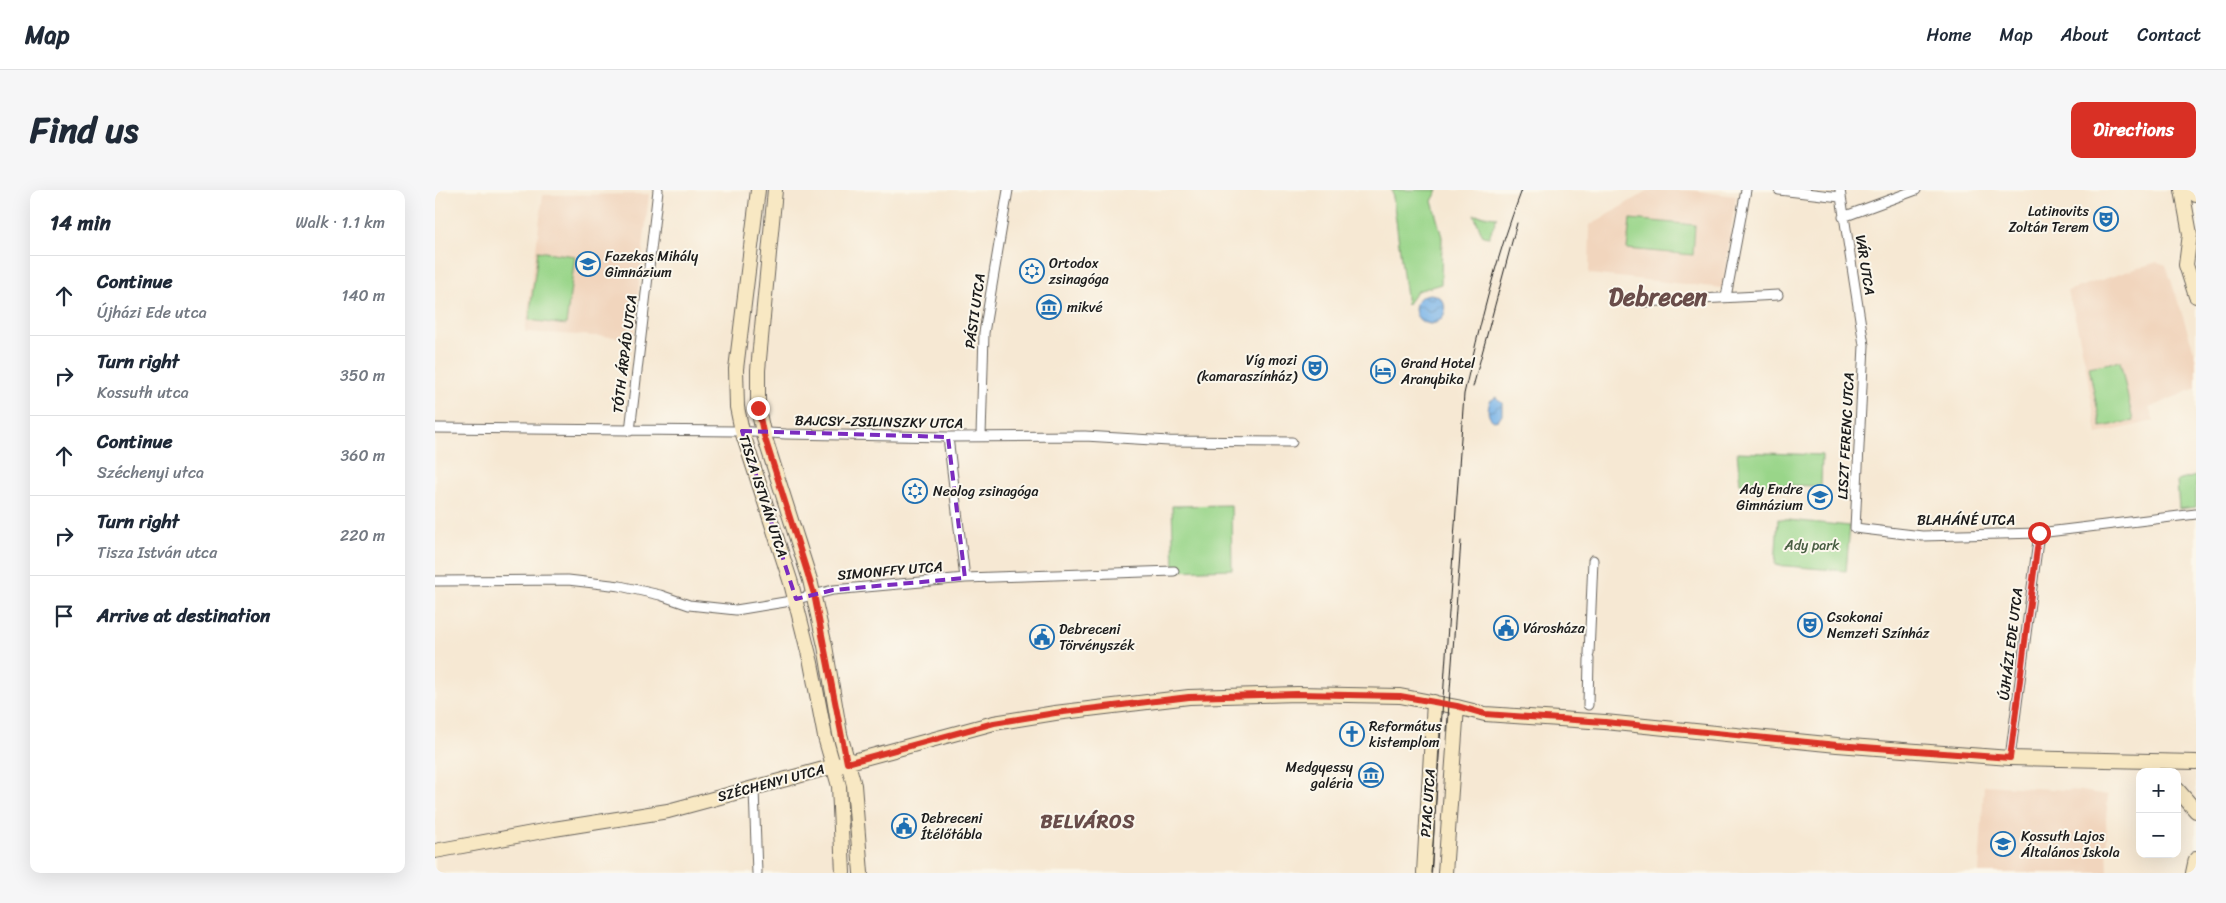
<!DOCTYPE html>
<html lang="en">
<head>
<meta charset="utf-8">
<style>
	:root { --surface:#fff; --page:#f6f6f7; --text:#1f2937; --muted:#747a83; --line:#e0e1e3; --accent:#d93025 }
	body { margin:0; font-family:Sriracha,sans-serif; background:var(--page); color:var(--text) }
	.controls { position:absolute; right:15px; bottom:15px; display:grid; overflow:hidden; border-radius:10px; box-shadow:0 5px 20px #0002 }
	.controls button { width:45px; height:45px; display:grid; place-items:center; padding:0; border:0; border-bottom:1px solid var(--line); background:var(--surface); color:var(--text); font:25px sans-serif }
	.stop { position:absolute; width:15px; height:15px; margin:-11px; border:4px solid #d93025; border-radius:50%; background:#fff }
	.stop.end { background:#d93025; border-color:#fff; box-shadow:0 1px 5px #0008 }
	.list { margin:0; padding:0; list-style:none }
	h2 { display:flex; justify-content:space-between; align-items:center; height:65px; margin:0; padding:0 20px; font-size:21px }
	h2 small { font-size:16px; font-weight:400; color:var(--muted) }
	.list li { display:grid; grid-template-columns:32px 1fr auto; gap:15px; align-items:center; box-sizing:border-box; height:80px; padding:0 20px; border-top:1px solid var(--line) }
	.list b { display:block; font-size:19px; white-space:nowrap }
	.list p { margin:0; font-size:16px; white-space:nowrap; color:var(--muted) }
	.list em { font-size:16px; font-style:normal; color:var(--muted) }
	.icon { flex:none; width:28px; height:28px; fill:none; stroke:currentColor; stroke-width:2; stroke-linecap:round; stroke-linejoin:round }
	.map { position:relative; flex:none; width:1761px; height:683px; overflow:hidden; border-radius:10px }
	header { display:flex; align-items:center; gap:30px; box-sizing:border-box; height:70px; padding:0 25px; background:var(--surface); border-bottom:1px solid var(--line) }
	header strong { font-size:24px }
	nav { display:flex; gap:28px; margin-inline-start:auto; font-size:18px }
	.intro { display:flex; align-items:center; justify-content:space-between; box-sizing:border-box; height:120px; padding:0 30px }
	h1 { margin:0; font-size:35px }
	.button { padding:12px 22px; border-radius:10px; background:var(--accent); color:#fff; font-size:18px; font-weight:700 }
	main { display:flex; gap:30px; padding:0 30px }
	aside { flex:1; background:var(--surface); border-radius:10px; box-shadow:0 5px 20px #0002 }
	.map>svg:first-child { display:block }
	.built { fill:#f1d5bd }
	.green { fill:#99d589; stroke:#5a7852 }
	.water { fill:url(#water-waves); stroke:#486682 }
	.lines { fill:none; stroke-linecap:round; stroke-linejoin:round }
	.street-casing { stroke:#68635c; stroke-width:11 }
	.secondary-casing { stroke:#68635c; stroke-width:16 }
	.street { stroke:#fff; stroke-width:9 }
	.secondary { stroke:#f8e8c3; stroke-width:14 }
	.tram { stroke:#1c1c1c; stroke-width:1 }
	.route { stroke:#d93025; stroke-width:6 }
	.marked { fill:none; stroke:#7b2cbf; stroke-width:4; stroke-dasharray:10 6; stroke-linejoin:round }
	.labels { text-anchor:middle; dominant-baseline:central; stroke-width:4; stroke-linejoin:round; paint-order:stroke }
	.poi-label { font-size:14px; fill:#1c1c1c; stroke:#fbf7ec; text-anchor:start }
	.street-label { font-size:14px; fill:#1c1c1c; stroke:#fbf7ec }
	.park-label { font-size:14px; fill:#485d42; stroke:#fbf7ec }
	.district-label { font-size:19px; font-weight:bold; letter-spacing:1px; fill:#694d4a; stroke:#fbf7ec }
	.town-label { font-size:24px; font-weight:bold; fill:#694d4a; stroke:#fbf7ec }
</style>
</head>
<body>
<header>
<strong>Map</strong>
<nav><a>Home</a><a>Map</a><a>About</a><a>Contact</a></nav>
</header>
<div class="intro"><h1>Find us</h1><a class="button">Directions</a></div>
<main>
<aside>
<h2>14 min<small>Walk · 1.1 km</small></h2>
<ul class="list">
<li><svg class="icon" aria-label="ahead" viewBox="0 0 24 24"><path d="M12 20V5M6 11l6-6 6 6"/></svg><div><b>Continue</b><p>Újházi Ede utca</p></div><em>140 m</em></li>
<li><svg class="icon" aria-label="right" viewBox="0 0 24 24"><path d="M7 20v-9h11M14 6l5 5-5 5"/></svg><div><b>Turn right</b><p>Kossuth utca</p></div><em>350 m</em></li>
<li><svg class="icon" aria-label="ahead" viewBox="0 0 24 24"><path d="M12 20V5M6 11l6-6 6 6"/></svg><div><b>Continue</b><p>Széchenyi utca</p></div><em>360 m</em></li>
<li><svg class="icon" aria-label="right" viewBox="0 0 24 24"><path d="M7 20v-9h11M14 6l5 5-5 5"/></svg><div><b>Turn right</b><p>Tisza István utca</p></div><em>220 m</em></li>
<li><svg class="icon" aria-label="arrive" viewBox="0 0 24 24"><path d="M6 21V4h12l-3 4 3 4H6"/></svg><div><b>Arrive at destination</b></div></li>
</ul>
</aside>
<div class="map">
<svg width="1761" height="683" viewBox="0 0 1761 683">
	<defs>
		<pattern id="water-waves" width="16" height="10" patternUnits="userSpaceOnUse" patternTransform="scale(1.25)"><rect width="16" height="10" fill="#75b1e7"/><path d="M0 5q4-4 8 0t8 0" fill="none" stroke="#5f8fba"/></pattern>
	</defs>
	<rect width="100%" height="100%" fill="#fbf7ec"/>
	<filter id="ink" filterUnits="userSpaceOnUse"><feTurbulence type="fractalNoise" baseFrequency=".02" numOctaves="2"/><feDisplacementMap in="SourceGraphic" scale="10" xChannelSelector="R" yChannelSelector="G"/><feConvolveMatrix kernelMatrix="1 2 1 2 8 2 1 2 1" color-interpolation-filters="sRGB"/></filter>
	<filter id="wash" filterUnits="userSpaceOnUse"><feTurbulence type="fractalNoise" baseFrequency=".0096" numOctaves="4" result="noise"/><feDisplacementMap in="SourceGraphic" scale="20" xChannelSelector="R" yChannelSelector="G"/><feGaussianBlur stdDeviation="1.12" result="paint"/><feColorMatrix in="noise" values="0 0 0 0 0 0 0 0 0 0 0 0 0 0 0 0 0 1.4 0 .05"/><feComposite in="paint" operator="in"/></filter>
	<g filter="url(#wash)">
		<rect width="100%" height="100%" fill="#f6e8d3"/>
		<path class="built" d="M1214,0H1254L1301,6L1288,98L1154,84L1155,35Z
			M214,4L198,148L90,142L108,5Z
			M1722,72L1731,75L1761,167V198L1714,218L1719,231L1662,244L1650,172L1639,123L1632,101Z
			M1549,595L1647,601L1673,605L1671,629L1673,683H1544Z"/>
		<path class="green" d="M957,0H1003L997,11L1007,47L1006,94L982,101L972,115Z
			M1039,25L1062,27L1054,47L1048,46Z
			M1195,29L1260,35L1258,65L1192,59Z
			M103,61L140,66L131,135L94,130Z
			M1685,171L1698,231L1666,237L1654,177Z
			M1302,262L1387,265L1386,296L1305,294Z
			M1761,286V317L1744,319L1742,291Z
			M796,315L797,379L739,381L737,316Z
			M1343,329L1415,336L1411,381L1340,375Z"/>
		<path class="water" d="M980 119a15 15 0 1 1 30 0a15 15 0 1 1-30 0Z
			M1061,207L1067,213V224L1063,230L1059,231C1051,227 1053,218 1055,211Z"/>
	</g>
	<g filter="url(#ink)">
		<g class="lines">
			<defs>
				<path id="street" d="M1344,0L1405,7
					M1405,0L1429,155L1420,338L1487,346L1604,343L1761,324
					M1408,27L1481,0
					M1291,107L1311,0
					M1207,112L1343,105
					M0,238L300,241L351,244L513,247L650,246L734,251L857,252
					M195,241L223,0
					M546,246L549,143L573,0
					M513,247L530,388
					M0,391L133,390L185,396L225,405L254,415L301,420L350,412L398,400L530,388L739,381
					M1154,464L1158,370
					M1153,515L1154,469
					M1575,568L1604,343
					M319,599L322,683"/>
				<path id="secondary" d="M323,0L301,179L302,217L307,241L356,393L376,473L390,547L404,596L408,683
					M340,0L323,180V219L328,242L375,390L390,456L405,544L419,595L426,683
					M1747,0L1755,44L1751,75L1761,106
					M1756,0L1761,5
					M1742,599L1761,621
					M0,661L119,639L233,621L559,533L620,523L754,507L862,504L965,506L1022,517L1050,524L1170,532L1402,555L1575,568L1761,572
					M989,683L999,512
					M1010,683L1022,517
					M1758,683L1761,669"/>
			</defs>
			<use href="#street" class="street-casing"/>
			<use href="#secondary" class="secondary-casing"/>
			<use href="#street" class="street"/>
			<use href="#secondary" class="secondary"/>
			<path class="tram" d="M1038,197L1082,33
				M1012,541L1026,351
				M996,683L1029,204C1045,135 1061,66 1087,0"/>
		</g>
	</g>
	<g class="lines" filter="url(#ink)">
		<path class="route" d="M323,218L328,242L379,404L412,573L559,533L620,523L754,507L862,504L965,506L1022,516L1050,524L1170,532L1402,555L1575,568L1604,343"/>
	</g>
	<path class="marked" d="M307,241L513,247L530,388L398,400L361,409Z"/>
	<defs>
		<symbol id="theatre-ring" viewBox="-11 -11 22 22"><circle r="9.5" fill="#fbf7ec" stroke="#1f6fb2" stroke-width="1.5"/><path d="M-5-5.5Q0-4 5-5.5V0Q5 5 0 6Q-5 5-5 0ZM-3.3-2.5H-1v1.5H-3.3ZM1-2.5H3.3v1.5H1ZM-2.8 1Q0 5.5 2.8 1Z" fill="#1f6fb2"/></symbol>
		<symbol id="school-ring" viewBox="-11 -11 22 22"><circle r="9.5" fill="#fbf7ec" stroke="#1f6fb2" stroke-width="1.5"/><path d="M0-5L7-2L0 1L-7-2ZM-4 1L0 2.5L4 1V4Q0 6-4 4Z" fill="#1f6fb2"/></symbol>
		<symbol id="synagogue-ring" viewBox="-11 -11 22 22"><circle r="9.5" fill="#fbf7ec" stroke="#1f6fb2" stroke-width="1.5"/><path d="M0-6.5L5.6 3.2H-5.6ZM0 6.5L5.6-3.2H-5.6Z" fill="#1f6fb2"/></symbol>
		<symbol id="museum-ring" viewBox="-11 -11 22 22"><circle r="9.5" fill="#fbf7ec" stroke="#1f6fb2" stroke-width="1.5"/><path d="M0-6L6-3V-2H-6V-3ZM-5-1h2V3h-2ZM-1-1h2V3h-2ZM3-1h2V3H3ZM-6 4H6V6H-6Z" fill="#1f6fb2"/></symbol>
		<symbol id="hotel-ring" viewBox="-11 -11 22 22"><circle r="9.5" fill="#fbf7ec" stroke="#1f6fb2" stroke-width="1.5"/><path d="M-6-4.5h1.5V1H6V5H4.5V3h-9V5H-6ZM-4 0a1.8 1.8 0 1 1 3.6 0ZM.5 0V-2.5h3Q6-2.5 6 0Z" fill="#1f6fb2"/></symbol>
		<symbol id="civic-ring" viewBox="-11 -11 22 22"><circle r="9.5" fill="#fbf7ec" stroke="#1f6fb2" stroke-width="1.5"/><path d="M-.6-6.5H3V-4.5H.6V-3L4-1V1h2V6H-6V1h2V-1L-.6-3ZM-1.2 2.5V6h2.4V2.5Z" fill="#1f6fb2"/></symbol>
		<symbol id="church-ring" viewBox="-11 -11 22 22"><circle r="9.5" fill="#fbf7ec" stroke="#1f6fb2" stroke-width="1.5"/><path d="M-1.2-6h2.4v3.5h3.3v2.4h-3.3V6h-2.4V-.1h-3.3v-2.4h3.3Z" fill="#1f6fb2"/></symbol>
	</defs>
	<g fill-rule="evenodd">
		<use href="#theatre-ring" x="1657" y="15" width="28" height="28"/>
		<use href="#school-ring" x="139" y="60" width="28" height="28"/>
		<use href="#synagogue-ring" x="583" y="67" width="28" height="28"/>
		<use href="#museum-ring" x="600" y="103" width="28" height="28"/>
		<use href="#theatre-ring" x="866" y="164" width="28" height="28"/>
		<use href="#hotel-ring" x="934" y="167" width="28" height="28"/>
		<use href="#synagogue-ring" x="466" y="287" width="28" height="28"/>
		<use href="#school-ring" x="1371" y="293" width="28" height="28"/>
		<use href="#theatre-ring" x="1361" y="421" width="28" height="28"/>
		<use href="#civic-ring" x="1057" y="424" width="28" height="28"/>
		<use href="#civic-ring" x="593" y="433" width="28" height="28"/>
		<use href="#church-ring" x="903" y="530" width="28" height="28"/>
		<use href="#museum-ring" x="922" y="571" width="28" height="28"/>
		<use href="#civic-ring" x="455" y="622" width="28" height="28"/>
		<use href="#school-ring" x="1554" y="640" width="28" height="28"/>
	</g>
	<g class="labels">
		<g class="poi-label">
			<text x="1654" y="21" text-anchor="end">Latinovits<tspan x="1654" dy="16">Zoltán Terem</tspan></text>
			<text x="170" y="66">Fazekas Mihály<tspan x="170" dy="16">Gimnázium</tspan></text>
			<text x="614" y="73">Ortodox<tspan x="614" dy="16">zsinagóga</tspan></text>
			<text x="632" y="117">mikvé</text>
			<text x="862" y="170" text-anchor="end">Víg mozi<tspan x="862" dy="16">(kamaraszínház)</tspan></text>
			<text x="966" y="173">Grand Hotel<tspan x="966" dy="16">Aranybika</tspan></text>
			<text x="1368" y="299" text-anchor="end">Ady Endre<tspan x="1368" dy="16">Gimnázium</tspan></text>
			<text x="498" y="301">Neolog zsinagóga</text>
			<text x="1392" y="427">Csokonai<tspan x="1392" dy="16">Nemzeti Színház</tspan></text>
			<text x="1088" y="438">Városháza</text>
			<text x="624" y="439">Debreceni<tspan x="624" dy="16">Törvényszék</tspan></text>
			<text x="934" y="536">Református<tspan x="934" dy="16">kistemplom</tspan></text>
			<text x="918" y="577" text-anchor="end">Medgyessy<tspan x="918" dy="16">galéria</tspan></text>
			<text x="486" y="628">Debreceni<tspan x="486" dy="16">Ítélőtábla</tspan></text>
			<text x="1586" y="646">Kossuth Lajos<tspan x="1586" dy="16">Általános Iskola</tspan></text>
		</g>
		<g class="street-label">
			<text transform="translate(1430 75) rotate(81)">VÁR UTCA</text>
			<text transform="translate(540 121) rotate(-82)">PÁSTI UTCA</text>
			<text transform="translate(190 164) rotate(-83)">TÓTH ÁRPÁD UTCA</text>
			<text transform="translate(444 232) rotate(1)">BAJCSY-ZSILINSZKY UTCA</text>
			<text transform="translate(1411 246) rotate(-87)">LISZT FERENC UTCA</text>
			<text transform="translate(328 306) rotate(72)">TISZA ISTVÁN UTCA</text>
			<text x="1531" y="330">BLAHÁNÉ UTCA</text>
			<text transform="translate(455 381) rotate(-5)">SIMONFFY UTCA</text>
			<text transform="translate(1576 454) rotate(-83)">ÚJHÁZI EDE UTCA</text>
			<text transform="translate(336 593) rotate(-15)">SZÉCHENYI UTCA</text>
			<text transform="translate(993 613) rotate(-86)">PIAC UTCA</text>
		</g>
		<g class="park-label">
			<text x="1377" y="355">Ady park</text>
		</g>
		<g class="district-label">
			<text x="653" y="631">BELVÁROS</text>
		</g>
		<g class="town-label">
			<text x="1223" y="107">Debrecen</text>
		</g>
	</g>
</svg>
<div class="controls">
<button>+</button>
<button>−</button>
</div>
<div class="stop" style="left:1604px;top:343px"></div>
<div class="stop end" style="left:323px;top:218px"></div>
</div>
</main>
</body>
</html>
